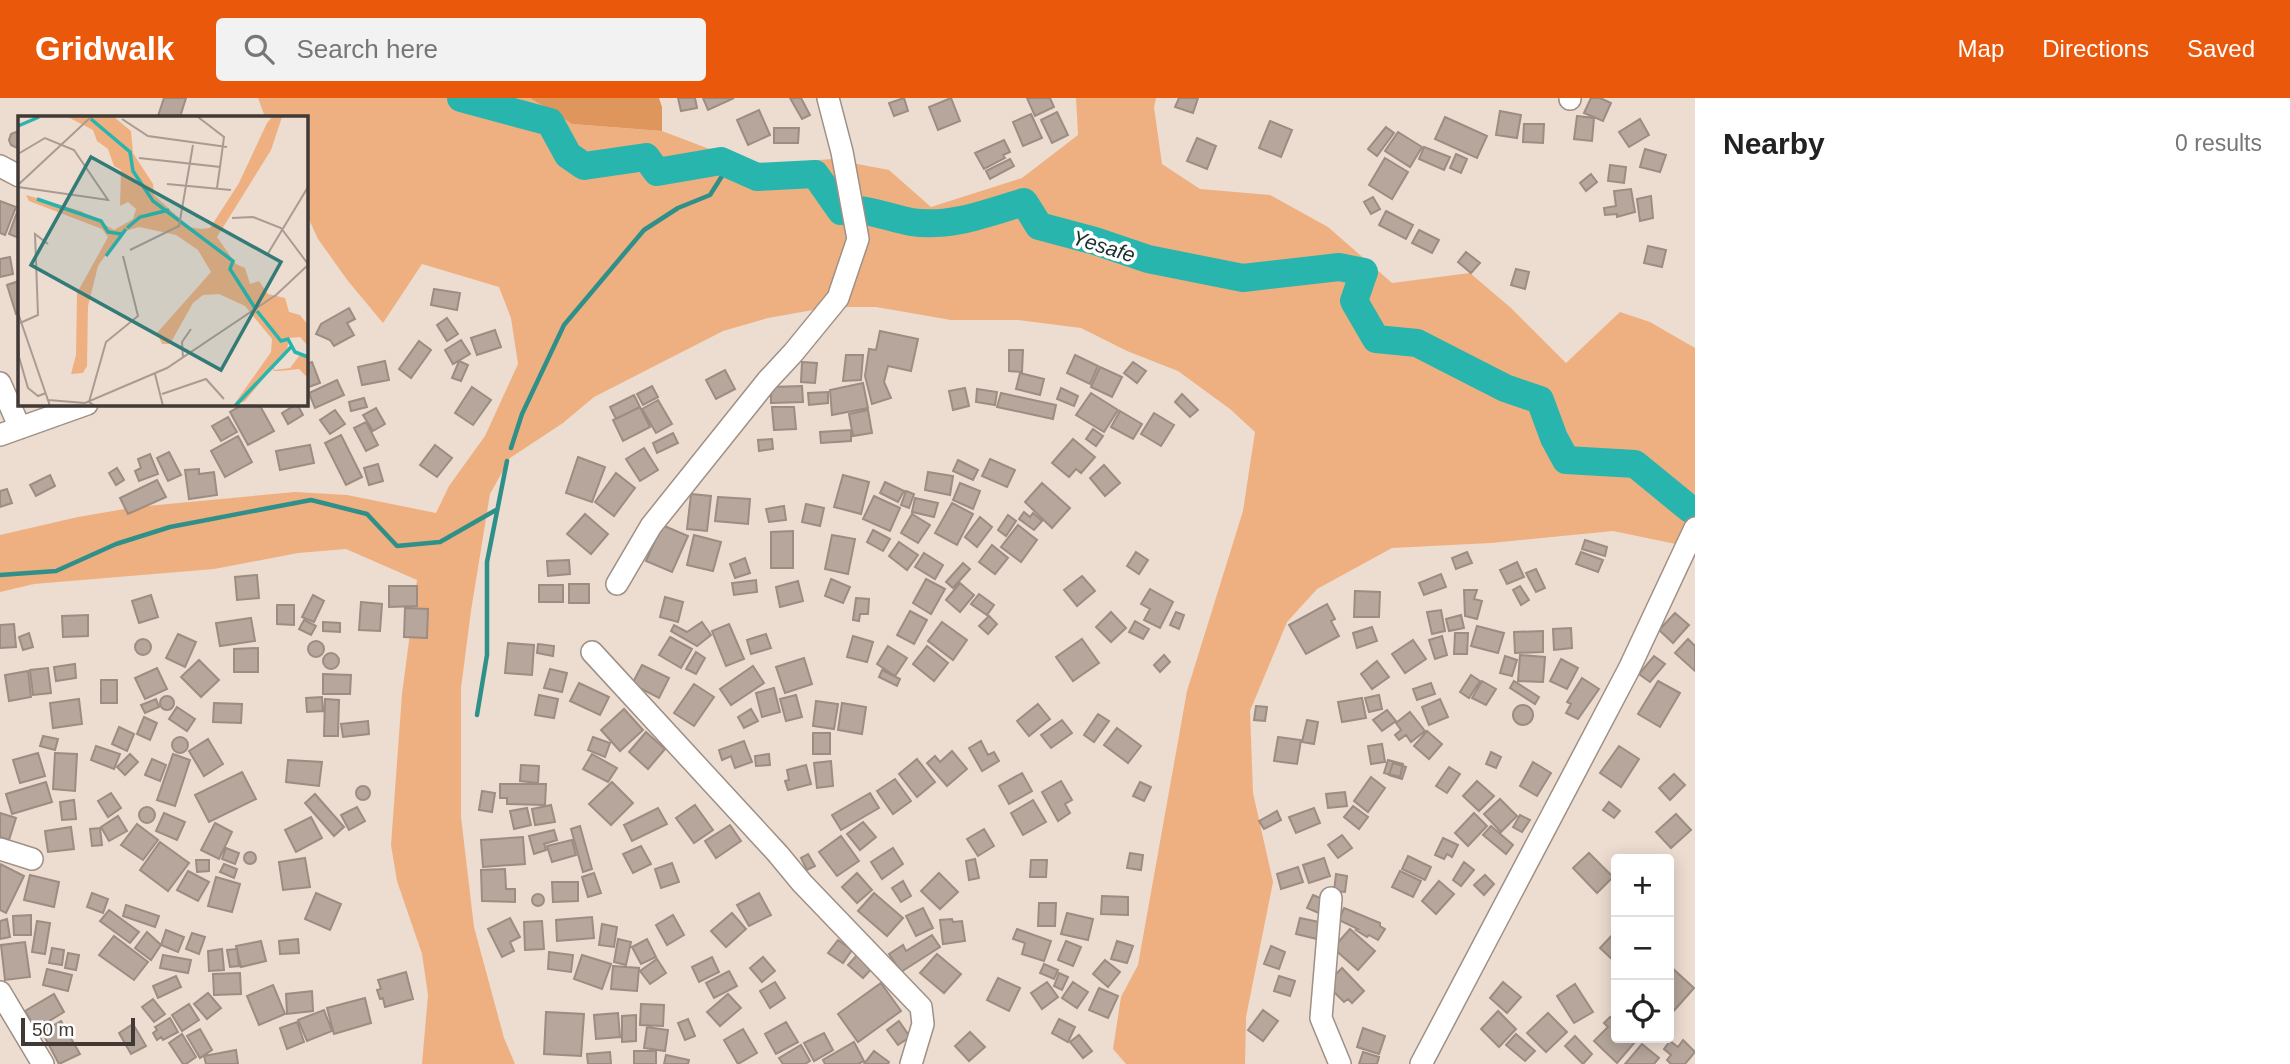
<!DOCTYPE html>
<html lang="en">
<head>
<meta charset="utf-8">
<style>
	:root { --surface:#fff; --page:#f2f2f2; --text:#222; --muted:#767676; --line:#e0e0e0; --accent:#ea580c }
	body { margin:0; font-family:Helvetica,sans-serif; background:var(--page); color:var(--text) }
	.controls { position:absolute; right:21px; bottom:21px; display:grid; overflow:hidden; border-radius:7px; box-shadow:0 4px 18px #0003 }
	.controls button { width:63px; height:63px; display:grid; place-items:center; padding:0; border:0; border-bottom:2px solid var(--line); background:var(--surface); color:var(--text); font:35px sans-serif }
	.scale { position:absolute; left:21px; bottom:18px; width:114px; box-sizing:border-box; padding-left:7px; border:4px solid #403935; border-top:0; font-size:19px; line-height:24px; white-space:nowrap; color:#403935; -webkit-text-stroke:5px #fff; paint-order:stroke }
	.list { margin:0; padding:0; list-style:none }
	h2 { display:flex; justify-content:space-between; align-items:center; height:91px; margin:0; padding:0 28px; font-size:30px }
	h2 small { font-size:23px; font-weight:400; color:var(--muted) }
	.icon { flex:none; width:38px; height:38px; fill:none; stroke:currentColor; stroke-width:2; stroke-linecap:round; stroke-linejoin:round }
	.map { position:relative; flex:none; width:1695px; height:966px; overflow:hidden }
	header { display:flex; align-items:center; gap:42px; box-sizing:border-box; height:98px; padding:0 35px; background:var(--accent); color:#fff }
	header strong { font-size:33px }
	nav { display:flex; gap:38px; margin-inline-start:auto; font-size:24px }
	.search { width:490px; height:63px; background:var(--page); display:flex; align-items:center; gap:18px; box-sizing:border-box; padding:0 24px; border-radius:7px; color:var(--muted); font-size:26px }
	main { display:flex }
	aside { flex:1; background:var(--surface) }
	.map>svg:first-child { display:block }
	.green { fill:#eeb081 }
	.forest { fill:#de965d }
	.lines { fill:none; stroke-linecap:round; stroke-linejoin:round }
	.stream { stroke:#2e9089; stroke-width:4.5 }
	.river { stroke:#27b5ad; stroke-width:28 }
	.building { fill:#b6a69b; stroke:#9c8c81; stroke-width:2 }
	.minor-casing { stroke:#9f9085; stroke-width:24 }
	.minor { stroke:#fff; stroke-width:21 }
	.labels { text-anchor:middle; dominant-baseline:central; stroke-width:7; stroke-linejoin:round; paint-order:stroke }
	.water-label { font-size:21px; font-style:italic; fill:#1a302e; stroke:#fff }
	.inset-river { fill:none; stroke:#27b5ad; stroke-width:3.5 }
	.inset-road { fill:none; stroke:#a89b92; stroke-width:2 }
	.view { fill:#337b77; fill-opacity:0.15; stroke:#337b77; stroke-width:3.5 }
	.inset-edge { fill:none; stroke:#403935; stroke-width:3.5 }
</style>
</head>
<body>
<header>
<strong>Gridwalk</strong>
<div class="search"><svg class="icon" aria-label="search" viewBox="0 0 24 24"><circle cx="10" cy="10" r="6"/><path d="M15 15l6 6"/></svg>Search here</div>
<nav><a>Map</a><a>Directions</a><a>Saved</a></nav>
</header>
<main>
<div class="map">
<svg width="1695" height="966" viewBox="0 0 1695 966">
	<rect width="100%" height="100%" fill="#eddcd0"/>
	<path class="green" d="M258,0H530L572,26L662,33L754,68L831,61L889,72L931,109L1022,80L1078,37L1076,0H1156L1154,9L1162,66L1200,91L1270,97L1328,129L1392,185L1470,175L1511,210L1566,265L1620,214L1650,224L1695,250V450L1613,433L1491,445L1392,450L1317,491L1287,524L1250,613L1253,695L1273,784L1246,919L1245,966H1126L1113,951L1121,899L1138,867L1187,593L1243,413L1255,334L1230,311L1178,273L1127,253L1081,230L1018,222H951L876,209H830L768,220L723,233L594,299L563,325L510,360L490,396L471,513L461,590V719L474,829L504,940L515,966H422L428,897L422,856L397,783L391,747L402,596L417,482L346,451L298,455L214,471L34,486L0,494V437L78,419L136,409L295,394L347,397L436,415L449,388L485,338L518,266L511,220L499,189L422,166L383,225L348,183L318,141L306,115V19H265Z"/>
	<path class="forest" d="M530,0H659L662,9V33L572,26Z"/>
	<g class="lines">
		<path class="stream" d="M511,350L522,316L564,227L644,132L678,110L710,97L729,67
			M0,477L56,473L116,446L170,429L311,402L367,416L397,448L440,444L496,412
			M477,617L487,557V464L507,363"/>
		<path class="river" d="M461,0L550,24L568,57L584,68L646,59L657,74L721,63L757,79L815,76L841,113C864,108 888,120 911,124C950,130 987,115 1024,104L1039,128L1095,143L1148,161L1243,180L1339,169L1364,174L1354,203L1376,241L1417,245L1505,290L1540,302L1554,340L1566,362L1635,366L1690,411"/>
	</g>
	<path class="building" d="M164,0H186L180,19L158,18Z
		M678,0H695L697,10L681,13Z
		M703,0H734L708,12Z
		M790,0H801L810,17L802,21Z
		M904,0L908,13L894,18L889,5Z
		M951,0L960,23L938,32L929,9Z
		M1027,0H1050L1054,9L1035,18Z
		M1179,0H1198L1193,15L1175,9Z
		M1591,0H1600L1611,5L1603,23L1584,15Z
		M759,12L770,37L748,47L737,22Z
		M1500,13L1521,17L1517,40L1496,37Z
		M1057,14L1068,37L1052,45L1041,22Z
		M1031,16L1042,40L1023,48L1013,24Z
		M1577,18L1594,20L1592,43L1574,41Z
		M1445,19L1487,38L1477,60L1435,41Z
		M1640,21L1649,37L1629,49L1619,34Z
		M1270,23L1292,32L1281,59L1259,50Z
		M1524,26H1544L1543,45L1523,44Z
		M1386,29L1394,35L1377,58L1368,51Z
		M774,30H799L798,45H774Z
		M16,34H19V49L17,50L11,47L9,42L11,36Z
		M1398,34L1422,49L1410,69L1385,53Z
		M1197,40L1216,48L1207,71L1187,63Z
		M1004,42L1010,54L1003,57L1005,60L984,71L975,55Z
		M1424,49L1450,59L1444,72L1419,61Z
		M1645,51L1666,57L1660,74L1640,69Z
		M1456,56L1467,61L1461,75L1450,70Z
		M1385,60L1408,74L1392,101L1369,87Z
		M1010,61L1014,68L990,81L986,73Z
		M1610,67L1626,69L1624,85L1608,83Z
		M1591,76L1597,84L1586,93L1580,85Z
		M1631,91L1635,114L1617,119V116L1605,117L1604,110L1616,108L1614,93Z
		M1651,98L1653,120L1640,123L1637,101Z
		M1373,99L1380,111L1371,116L1364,104Z
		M0,103L16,109L5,137L0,135Z
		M19,109V140L9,136Z
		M1386,113L1413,127L1406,141L1379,127Z
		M1419,132L1439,142L1432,155L1412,145Z
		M1648,148L1666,152L1662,169L1644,165Z
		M1466,154L1480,165L1471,175L1458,164Z
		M10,159L13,176L0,179V161Z
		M1516,171L1529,174L1525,191L1511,187Z
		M19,183V215L16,216L7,187Z
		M434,191L460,195L457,212L431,207Z
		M349,210L355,221L347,225L354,237L334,248L330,242L316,236L321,226Z
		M447,220L458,236L447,243L437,227Z
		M495,232L501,249L477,257L471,240Z
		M880,233L918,241L911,273L888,268L884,284L891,300L872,306L865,278L869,251L876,252Z
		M461,242L470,256L453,266L445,252Z
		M419,243L431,252L411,280L399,271Z
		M1009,252H1023L1022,274L1009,273Z
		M846,257H863L861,282L843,283Z
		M1075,257L1098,268L1090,286L1067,275Z
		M385,263L389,282L362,287L358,269Z
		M459,263L468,267L461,283L452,280Z
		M312,264L320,285L306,290V266Z
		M802,264L817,265L815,285L801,284Z
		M1133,264L1146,273L1137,285L1124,275Z
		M1100,269L1122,279L1112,299L1091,289Z
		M725,272L735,291L716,301L706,282Z
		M1020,275L1044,281L1040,297L1016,291Z
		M337,282L344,297L315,310L309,295Z
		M863,285L868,310L832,317L830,292Z
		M652,288L658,299L643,307L637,296Z
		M802,288L803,304L771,305V289Z
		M472,289L491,302L473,327L455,315Z
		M965,290L969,308L953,312L949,293Z
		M1061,290L1078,298L1074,308L1057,301Z
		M977,291L997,294L995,307L976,304Z
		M828,294V305L809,307L808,295Z
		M1001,295L1056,307L1053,321L997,309Z
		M1091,295L1118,312L1104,334L1076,317Z
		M1182,296L1198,312L1190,319L1175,304Z
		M634,297L640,309L616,321L610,309Z
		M364,300L367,309L351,313L349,304Z
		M658,302L672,326L656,335L642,311Z
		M244,306H259L274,333L248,347L230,314Z
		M297,306L303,317L288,326L282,315Z
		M640,309L650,329L623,343L613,322Z
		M772,309H794L796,331L774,332Z
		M376,310L385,326L373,333L363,317Z
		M335,312L345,326L330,336L320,322Z
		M868,312L872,335L853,338L849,316Z
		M1120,313L1142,326L1133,341L1111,329Z
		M1154,315L1174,327L1161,348L1141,336Z
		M228,319L237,334L221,343L212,328Z
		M366,324L378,347L366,353L354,330Z
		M1093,331L1103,338L1096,348L1086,341Z
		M851,332V343L821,345L820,334Z
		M673,335L678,345L657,355L653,345Z
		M341,337L362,379L346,387L325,345Z
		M238,338L252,364L225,379L211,353Z
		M772,341L773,351L759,353L758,342Z
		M1073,341L1095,359L1081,375L1076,371L1069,379L1052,365Z
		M310,347L314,365L280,372L276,353Z
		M435,347L452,360L437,379L420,367Z
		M644,350L658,372L640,383L626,361Z
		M169,354L181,377L168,383L157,360Z
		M150,356L158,376L139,383L135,373L141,370L138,361Z
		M578,359L605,369L592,404L566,395Z
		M990,361L1015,372L1007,389L982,378Z
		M958,362L978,372L973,382L953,373Z
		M378,366L383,383L369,387L364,370Z
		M1104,367L1120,385L1105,398L1090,380Z
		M117,370L124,382L116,387L109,375Z
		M199,371V376L214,374L217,397L189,401L185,372Z
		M928,374L953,378L950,397L925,392Z
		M616,375L635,390L614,418L595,404Z
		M50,377L55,388L36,398L30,387Z
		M843,377L869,384L861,416L834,409Z
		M157,382L166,399L128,416L120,400Z
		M885,384L904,393L898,404L880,395Z
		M960,385L980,393L973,411L953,402Z
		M1042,385L1070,410L1052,430L1025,404Z
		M7,391L12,405L0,409V393Z
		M906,393L914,396L909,410L901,407Z
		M691,396L711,398L707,433L687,431Z
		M874,398L900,410L890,433L863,421Z
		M718,399L750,401L748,426L715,423Z
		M915,400L938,405L934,419L912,414Z
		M952,405L973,416L957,447L935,435Z
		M806,406L824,410L820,428L802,424Z
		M784,408L786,422L769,424L766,411Z
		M1024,414L1030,419L1033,415L1042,423L1034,432L1019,421Z
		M585,416L608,436L591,456L567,436Z
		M912,416L930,427L918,445L901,435Z
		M1008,417L1016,423L1006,438L998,432Z
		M980,419L992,429L977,449L965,439Z
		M662,427L688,438L672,474L646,463Z
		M1018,427L1037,442L1021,464L1001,449Z
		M873,432L890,441L883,453L867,444Z
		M793,433V470H771V434Z
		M694,437L721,444L713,473L687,467Z
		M832,437L855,441L848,476L825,471Z
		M1585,442L1607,449L1605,458L1582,451Z
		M899,444L918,457L907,472L889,458Z
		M992,447L1008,460L995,476L979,464Z
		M1136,454L1148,462L1139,476L1127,468Z
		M1467,454L1472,465L1456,471L1452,460Z
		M1581,454L1603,462L1598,474L1576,466Z
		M924,455L943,467L935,481L915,469Z
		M745,460L750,475L735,480L730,466Z
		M569,462L570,476L548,478L547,463Z
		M1517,464L1524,479L1507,486L1500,472Z
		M963,465L970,471L953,490L946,484Z
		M1536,471L1545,490L1536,494L1526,475Z
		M1441,476L1446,489L1424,497L1419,485Z
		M257,477L259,500L237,502L235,479Z
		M1082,478L1095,493L1077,508L1064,492Z
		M831,481L850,489L843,505L825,498Z
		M926,481L945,491L931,516L913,505Z
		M756,482L757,494L734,497L732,485Z
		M798,483L803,503L780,509L776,489Z
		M960,485L974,497L960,514L946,502Z
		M569,486H589V505H569Z
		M539,487H563V504H539Z
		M389,488H417V508L389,509Z
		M1520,488L1529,502L1521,507L1513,492Z
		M1150,491L1173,504L1160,530L1144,522L1150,511L1141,506Z
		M1464,492H1477L1474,501L1482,503L1477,521L1465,518Z
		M1355,493L1380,494L1379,519H1354Z
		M979,496L994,507L987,517L971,506Z
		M151,497L158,519L139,525L132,503Z
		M313,497L324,503L314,524L302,519Z
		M665,499L683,504L678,524L660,519Z
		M856,500L869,501L868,516H860L859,523L853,522Z
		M361,504L382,506L380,533L359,532Z
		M1327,506L1335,521L1331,523L1339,538L1306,556L1289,527Z
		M277,507H294V527L277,526Z
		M405,510L428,511L427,540L404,539Z
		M1441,512L1445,533L1432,536L1427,514Z
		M910,513L927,522L914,546L897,537Z
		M1111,514L1126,530L1111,544L1096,529Z
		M1176,514L1184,517L1179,531L1170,527Z
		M1675,515L1689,527L1673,545L1659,532Z
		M88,517V538L63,539L62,518Z
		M1461,517L1464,530L1449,533L1446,521Z
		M989,518L997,526L988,536L979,528Z
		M251,520L255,543L220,548L216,525Z
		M304,522L316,528L311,537L299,531Z
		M1135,523L1149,531L1143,541L1129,534Z
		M323,524L340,525V534L323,533Z
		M702,524L711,537L697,548L671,533L674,527L687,534Z
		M942,524L967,542L953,562L928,543Z
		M14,526L16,549L0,550V527Z
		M729,526L744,561L726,568L712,533Z
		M1477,528L1504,535L1498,555L1471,548Z
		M1372,529L1377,543L1357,550L1353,535Z
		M1571,530L1572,550L1554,552L1553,531Z
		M1543,533V554L1515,555L1514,534Z
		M29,535L33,549L23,552L19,539Z
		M1455,535H1468L1467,556H1454Z
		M178,536L196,544L185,569L166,560Z
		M766,536L771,550L751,556L747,542Z
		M853,538L873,544L867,564L847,559Z
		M1442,538L1447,557L1435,561L1429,542Z
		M670,539L692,551L681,570L659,557Z
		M1082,541L1099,565L1073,583L1056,559Z
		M1688,541L1695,548V573L1675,555Z
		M135 549a8 8 0 1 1 16 0a8 8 0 1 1-16 0Z
		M1413,542L1426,561L1405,575L1392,556Z
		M308 551a8 8 0 1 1 16 0a8 8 0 1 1-16 0Z
		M508,545L534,547L532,577L505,575Z
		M538,546L554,548L553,558L537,555Z
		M888,548L907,560L895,578L877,566Z
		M927,548L948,565L934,583L913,566Z
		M258,550V574H234V551Z
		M696,554L705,560L696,576L686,571Z
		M323 563a8 8 0 1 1 16 0a8 8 0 1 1-16 0Z
		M1164,557L1170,564L1160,574L1154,567Z
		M1520,557L1545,559L1543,584L1518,583Z
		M1505,558L1517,562L1512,578L1500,575Z
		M1654,558L1665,566L1650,584L1639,576Z
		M804,560L812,586L785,595L776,569Z
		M1561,561L1578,570L1567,591L1550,583Z
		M199,562L219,582L201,599L181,579Z
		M1377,563L1389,579L1372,591L1361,576Z
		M75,566L76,580L56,583L54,569Z
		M642,567L669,580L659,600L632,586Z
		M753,568L764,585L731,607L720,591Z
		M48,570L51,595L33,597L30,572Z
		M157,570L167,591L145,601L135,580Z
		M550,571L567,575L562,594L544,590Z
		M882,572L900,581L897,588L879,579Z
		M28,573L31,599L9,603L5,577Z
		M323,576L351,577L350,596H323Z
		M1471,577L1480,583L1469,600L1460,594Z
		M1582,580L1599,591L1578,621L1566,615L1571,606L1567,604Z
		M101,582H117V605H101Z
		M1482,583L1496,591L1486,607L1472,600Z
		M1514,583L1539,599L1535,606L1510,590Z
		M1658,583L1680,595L1660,629L1638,616Z
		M579,585L609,599L600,617L570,603Z
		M1431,585L1435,596L1417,602L1413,591Z
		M694,586L714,599L694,628L674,615Z
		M774,590L780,614L762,619L756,595Z
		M539,597L558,601L554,620L535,617Z
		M796,597L802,619L786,623L780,601Z
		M1379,597L1382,611L1369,614L1365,600Z
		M160 605a7 7 0 1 1 14 0a7 7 0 1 1-14 0Z
		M322,599L323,613L307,614L306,600Z
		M1362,600L1366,620L1342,624L1338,604Z
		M79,601L82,626L53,630L50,605Z
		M156,601L159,609L145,615L141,607Z
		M325,601L339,602L338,638H324Z
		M1440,601L1448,619L1429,627L1422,609Z
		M816,603L838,606L834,631L813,628Z
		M214,605L242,606L241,625L213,624Z
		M842,605L866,609L862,636L838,632Z
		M1038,606L1050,621L1029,638L1017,623Z
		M1513 617a10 10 0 1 1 20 0a10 10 0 1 1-20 0Z
		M1256,608L1267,609L1265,623L1254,622Z
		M177,609L195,621L187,633L169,621Z
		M624,611L643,632L620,653L601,632Z
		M751,611L758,623L744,630L738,619Z
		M1387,612L1396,623L1382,633L1373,622Z
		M1410,614L1425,633L1411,644L1406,637L1399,642L1395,637L1401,632L1396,625Z
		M1098,616L1109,623L1094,644L1084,637Z
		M144,619L157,625L150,642L137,636Z
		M1062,622L1072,635L1051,650L1041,637Z
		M1307,622L1318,624L1314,646L1302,644Z
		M368,623L369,636L343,639L341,626Z
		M119,629L134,636L127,653L112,646Z
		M1117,630L1141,648L1128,665L1104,647Z
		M1427,633L1442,646L1429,661L1414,648Z
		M646,634L665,651L648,671L629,654Z
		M813,635H830V656H813Z
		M43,638L58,641L55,652L40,648Z
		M593,639L610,645L605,659L588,652Z
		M1278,639L1301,642L1297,666L1274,663Z
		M172 647a8 8 0 1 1 16 0a8 8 0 1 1-16 0Z
		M208,641L223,666L204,678L189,653Z
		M744,643L752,664L735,670L731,658L722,662L719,652Z
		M981,643L988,657L994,654L999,663L982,673L969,650Z
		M1382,646L1385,664L1371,666L1368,648Z
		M96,648L120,656L114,671L91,662Z
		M1619,648L1639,661L1621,689L1600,675Z
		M952,653L967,671L947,688L927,665L935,658L940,664Z
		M1491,654L1501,659L1496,670L1486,666Z
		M38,655L45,678L20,685L13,662Z
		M55,655L77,656L75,693L53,691Z
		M130,656L138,664L125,677L117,669Z
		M173,656L190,662L175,708L157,702Z
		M592,656L617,670L608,684L583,671Z
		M769,656L770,667L756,668L755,658Z
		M152,661L166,667L160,683L145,677Z
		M917,661L935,684L917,699L899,676Z
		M288,662L322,664L319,688L286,684Z
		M1388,662L1403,666L1400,679L1384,675Z
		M831,663L833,688L817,690L814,665Z
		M1533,664L1551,675L1537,698L1520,688Z
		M1393,665L1406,669L1402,681L1389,677Z
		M521,667L539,668L538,685L520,683Z
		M806,667L811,686L788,692L785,683L789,682L787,672Z
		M1449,669L1460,676L1447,695L1436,688Z
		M242,674L256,701L209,724L195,697Z
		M1022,675L1032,693L1009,706L999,688Z
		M1674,676L1685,687L1670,702L1659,690Z
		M1371,679L1385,690L1368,714L1354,703Z
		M895,681L911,703L893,716L877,693Z
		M1061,683L1072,702L1065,706L1070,715L1058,723L1042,694Z
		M1477,683L1494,698L1479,713L1463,698Z
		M46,684L52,704L12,716L6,696Z
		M612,684L633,705L611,727L589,706Z
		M1140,684L1151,689L1144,703L1133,698Z
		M500,686H546L545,707L507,706V700H500Z
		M356 695a7 7 0 1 1 14 0a7 7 0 1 1-14 0Z
		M482,693L495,695L492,714L479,712Z
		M1345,694L1347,708L1328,710L1326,696Z
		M111,695L121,710L108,719L98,703Z
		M870,695L879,710L841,732L832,717Z
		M315,696L344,729L334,738L305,705Z
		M1500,701L1517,718L1501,734L1484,716Z
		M74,702L76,721L62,722L60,704Z
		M1033,702L1046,724L1023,737L1011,715Z
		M1609,704L1620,713L1614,720L1603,712Z
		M551,707L555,724L535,727L532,711Z
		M695,707L713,732L694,745L676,720Z
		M1353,708L1368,719L1359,731L1344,719Z
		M357,709L365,723L349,732L341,717Z
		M139 717a8 8 0 1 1 16 0a8 8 0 1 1-16 0Z
		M527,710L531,727L514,731L510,713Z
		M658,710L667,726L632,743L624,727Z
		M1314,710L1320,725L1296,735L1289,719Z
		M1277,713L1281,722L1264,731L1259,723Z
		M0,715L16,720L9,742L0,739Z
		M164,715L185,724L177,742L156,733Z
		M1474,715L1487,728L1468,748L1455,735Z
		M1676,716L1691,732L1671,750L1656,734Z
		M1520,717L1530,722L1522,734L1513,729Z
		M118,718L127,733L109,743L101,729Z
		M311,719L322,740L296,754L285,732Z
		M863,724L876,739L860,752L847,736Z
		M215,725L232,734L219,761L201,752Z
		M137,726L158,742L143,762L121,747Z
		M730,727L741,743L716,760L705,743Z
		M580,728L592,771L583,774L571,731Z
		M1491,728L1513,747L1506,756L1483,737Z
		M71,729L74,751L48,754L45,733Z
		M100,730L102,747L92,748L90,731Z
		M984,731L994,748L978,758L967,741Z
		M554,732L557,742L544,746L546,752L534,756L529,738Z
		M1342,737L1352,750L1338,760L1328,747Z
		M841,738L859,763L837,778L819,754Z
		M523,739L525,766L483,769L481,742Z
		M1443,740L1458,747L1452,759L1447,756L1444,761L1435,757Z
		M572,742L576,757L552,764L547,748Z
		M160,744L189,765L168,793L140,772Z
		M641,748L651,766L633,775L623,756Z
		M226,750L239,755L235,766L222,761Z
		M893,750L903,766L882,781L871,764Z
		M244 760a6 6 0 1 1 12 0a6 6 0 1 1-12 0Z
		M1130,755L1143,757L1141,772L1127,770Z
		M1589,755L1613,779L1597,795L1573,770Z
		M808,756L815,768L807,772L801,760Z
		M1408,758L1431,769L1425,782L1402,771Z
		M305,760L310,789L283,792L279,764Z
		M1324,760L1330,778L1309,785L1303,767Z
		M975,761L979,780L969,782L966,763Z
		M196,762H209V773L197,774Z
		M1031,762H1047L1046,779H1030Z
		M1464,764L1474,772L1461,788L1453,782Z
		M672,765L679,784L661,790L655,771Z
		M0,766L24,778L6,815L0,812Z
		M224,766L237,771L234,780L220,774Z
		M1298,769L1303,784L1281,791L1277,776Z
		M505,771L506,791H515V804L482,803L481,772Z
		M188,773L209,784L198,803L177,792Z
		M1400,773L1421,783L1413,799L1392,789Z
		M594,775L601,795L588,799L582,779Z
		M857,775L872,792L857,805L842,789Z
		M939,775L958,794L940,811L921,793Z
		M1336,776L1347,778L1345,794L1334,793Z
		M30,777L59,784L54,809L24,802Z
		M1485,777L1494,786L1484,797L1474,787Z
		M216,779L240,786L232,814L208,808Z
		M903,783L911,798L901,804L892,790Z
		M1439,783L1454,796L1436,816L1422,803Z
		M552,784H578V803L553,804Z
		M92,795L108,801L103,815L87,809Z
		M316,795L341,806L330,832L305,821Z
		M759,795L771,817L749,828L737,807Z
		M874,795L903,820L887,838L858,813Z
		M532 802a6 6 0 1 1 12 0a6 6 0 1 1-12 0Z
		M1313,797L1327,803L1321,816L1307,810Z
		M1102,798L1128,799V817L1101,816Z
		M1039,805H1056L1055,828H1038Z
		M126,807L159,818L155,829L123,818Z
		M923,810L933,830L916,838L906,818Z
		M1344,810L1380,825V828L1385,831L1378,842L1369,837L1367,839L1356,832L1358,831L1339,822Z
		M109,812L139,834L130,845L100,823Z
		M732,815L746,831L726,849L711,833Z
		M1067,815L1093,821L1088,842L1061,836Z
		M31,817V837H14L13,818Z
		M673,817L684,837L667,847L656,827Z
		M592,819L594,840L557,843L556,822Z
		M510,820L520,839L510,844L514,853L502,859L488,831Z
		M1300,820L1324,825L1321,842L1296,836Z
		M7,821L10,839L0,841V823Z
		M952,821L953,824L962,823L965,843L943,846L940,822Z
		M37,823L50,825L45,856L32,854Z
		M542,823L544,851L525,852L524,824Z
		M602,826L617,829L614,849L599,847Z
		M1017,831L1051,843L1044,863L1022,856L1025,845L1013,841Z
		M1350,831L1375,853L1358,872L1333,850Z
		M166,832L184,839L178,854L161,847Z
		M1616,833V865L1600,850Z
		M147,834L161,847L151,862L135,850Z
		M192,835L205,839L199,856L186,851Z
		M932,837L940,849L901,874L889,856L903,847L906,853Z
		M114,838L148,864L134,882L99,857Z
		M298,841L299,855L280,856L279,843Z
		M618,841L631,844L626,867L614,864Z
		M647,841L656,859L641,866L632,849Z
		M838,842L852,852L843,865L828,855Z
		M261,843L266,863L241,869L236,848Z
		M1066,843L1081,849L1073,868L1058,862Z
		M1117,843L1133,848L1127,865L1111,861Z
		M25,844L30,879L5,882L1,847Z
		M1271,848L1285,854L1279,871L1264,866Z
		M52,850L64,852L62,867L49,865Z
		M222,851L224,872L209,873L208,853Z
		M237,851L239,868L230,869L227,852Z
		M549,854L573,857L571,874L548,871Z
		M860,854L874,868L863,880L848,867Z
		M68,855L79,857L76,872L65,870Z
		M937,856L961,876L944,895L920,875Z
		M163,857L191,862L188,875L160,870Z
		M582,857L611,866L602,891L574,881Z
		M712,859L719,874L699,884L692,869Z
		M763,859L775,873L762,884L750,870Z
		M657,861L666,875L650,886L640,873Z
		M1105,862L1120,874L1108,889L1093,876Z
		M1044,866L1058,872L1054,881L1040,875Z
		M613,868L639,870L637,893L611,891Z
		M1670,868L1694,890L1672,915L1669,912Z
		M1342,870L1364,893L1352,905L1348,901L1344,904L1326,886Z
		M47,871L72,877L68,893L43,887Z
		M729,873L737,888L714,900L706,885Z
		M406,874L413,901L385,909L383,900L380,901L377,892L381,891L378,882Z
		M240,875L241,896L214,897L213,876Z
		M1059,875L1068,879L1062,892L1054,888Z
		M176,878L181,889L158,900L153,888Z
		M1279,878L1295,883L1290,898L1274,893Z
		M998,880L1020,890L1009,913L987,902Z
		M775,884L785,900L770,910L760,893Z
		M1047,884L1058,899L1042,911L1031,895Z
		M1073,884L1088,894L1077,910L1062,900Z
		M1503,884L1521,899L1507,915L1490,900Z
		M881,885L901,913L858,944L838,916Z
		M1575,886L1593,914L1574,925L1557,898Z
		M273,887L285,916L259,927L247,898Z
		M1099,890L1118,898L1108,920L1089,912Z
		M312,893L313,913L287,916L286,896Z
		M208,895L221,910L207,921L194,906Z
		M54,896L64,914L36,931L25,913Z
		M728,896L741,910L720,928L707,914Z
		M365,900L371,925L334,936L327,910Z
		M153,901L165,916L154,924L142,909Z
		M189,906L199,922L182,933L172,917Z
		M641,906L664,907L663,928L640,927Z
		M324,912L332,933L307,943L298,922Z
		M1263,912L1278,923L1263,943L1248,932Z
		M1498,913L1516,931L1499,949L1481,931Z
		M546,914L584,916L581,958L544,956Z
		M618,915L620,939L596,941L594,917Z
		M1548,915L1567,934L1546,954L1527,935Z
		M636,917V943L622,944V918Z
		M1610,919L1616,925V940H1632L1636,943L1617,965L1594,943L1608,929L1604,925Z
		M170,920L178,934L163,942L161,939L157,942L153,935L157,932L155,929Z
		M688,921L695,938L685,942L678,925Z
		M1059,921L1075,929L1068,944L1052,935Z
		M61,923L80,956L59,966L42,934Z
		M899,923L910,939L898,947L887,932Z
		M297,924L304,944L287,951L280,930Z
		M786,924L798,944L776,956L765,936Z
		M133,926L146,948L131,956L119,935Z
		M647,929L668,932L665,953L644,950Z
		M1363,930L1385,938L1379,956L1357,949Z
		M200,931L212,952L200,960L187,938Z
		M743,931L757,955L738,966L724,942Z
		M970,934L985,949L969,963L955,948Z
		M824,935L833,952L814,963L804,945Z
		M182,936L196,959L186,966H183L169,945Z
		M1516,936L1535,953L1525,963L1506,947Z
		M1079,937L1092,953L1083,960L1070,944Z
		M1575,938L1592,956L1583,966L1565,948Z
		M1683,942L1695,954L1685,966H1671L1667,962L1671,957L1664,951L1670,943L1678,949Z
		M854,944L864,963L858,966H825L823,962Z
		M1642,946L1659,960L1654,966H1625Z
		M801,947L810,963L805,966H783L779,960Z
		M236,952L238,966H206L204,958Z
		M634,953H656V966H634Z
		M874,953L889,964L888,966H864Z
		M610,954L611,966H588L587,956Z
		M1363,954L1379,959L1377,966H1359Z
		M666,957L689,962L688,966H664Z"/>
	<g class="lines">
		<defs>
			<path id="minor" d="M1570,1V0
				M0,68L19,78
				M0,285L20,330
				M0,337L87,306
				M617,486L651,428L767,283L793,255L838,200L858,141L842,54L828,0
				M592,554L778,756L802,785L921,909L923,926L911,966
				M0,751L32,761
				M1331,800L1321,920L1340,966
				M0,894L43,966
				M1421,966L1629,571L1695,430"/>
		</defs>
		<use href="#minor" class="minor-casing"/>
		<use href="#minor" class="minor"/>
	</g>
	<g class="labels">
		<g class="water-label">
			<text transform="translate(1104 148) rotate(17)">Yesafe</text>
		</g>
	</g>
	<g transform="translate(18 18)">
		<rect width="290" height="290" fill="#eddcd0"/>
		<path d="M50,1H96L113,15L115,37L135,68L136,79L171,111L183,113L192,112L221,67L249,7L254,1H264L253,34L199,121L218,148L227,152L232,168L241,165L250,178L267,182L271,196L282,199L290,209V230L282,221L271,222L269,234L253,250L257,254L272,252L281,240L290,241V262L281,253L261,255H256L254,252L227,285L215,290L253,236L254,223L227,190L201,178L185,179L175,187L152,228H144L139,217L193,156L180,134L158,119L121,111L104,116L80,150L70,190L69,250L65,257L53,258L58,239L59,177L90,121L84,113L11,85L8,79L63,95L96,114L115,103L118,93L110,86L102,90L103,54L96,50L90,33L79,25L75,14Z" fill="#eeb081"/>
		<path class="inset-river" d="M73,3L112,36L115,55L135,85L215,145L212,153L237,192M0,10L21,1M19,83L83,105L90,116L103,118M109,112L122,101L151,94M88,140L108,113M239,195L263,225L270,223L277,236L290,241M217,290L274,230"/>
		<path class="inset-road" d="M180,1L206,21L202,51M104,3L130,20L209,31M0,38L27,22L56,34L90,84L0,71M121,42L202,51L199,72M149,68L213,74M0,69L73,1M214,102L235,101L263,112L290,148M112,134L161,110L175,29M249,139L290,71M0,197L32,290M2,207L20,199L17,118L30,128M0,208L1,241L10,272L20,280L28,277M165,242L164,226L173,213M137,258L145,290M144,278L188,263L206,283M30,284L67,287L149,252L258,179L290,149M77,290L71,286L88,226L120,200L105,140"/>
		<path class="view" d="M73,41L263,146L203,254L13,149Z"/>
		<rect width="290" height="290" class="inset-edge"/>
	</g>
</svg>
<div class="controls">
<button>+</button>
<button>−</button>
<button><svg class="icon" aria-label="locate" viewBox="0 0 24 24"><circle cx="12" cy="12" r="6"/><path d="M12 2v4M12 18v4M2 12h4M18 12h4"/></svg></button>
</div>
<div class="scale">50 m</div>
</div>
<aside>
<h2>Nearby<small>0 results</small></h2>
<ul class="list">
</ul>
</aside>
</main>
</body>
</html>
